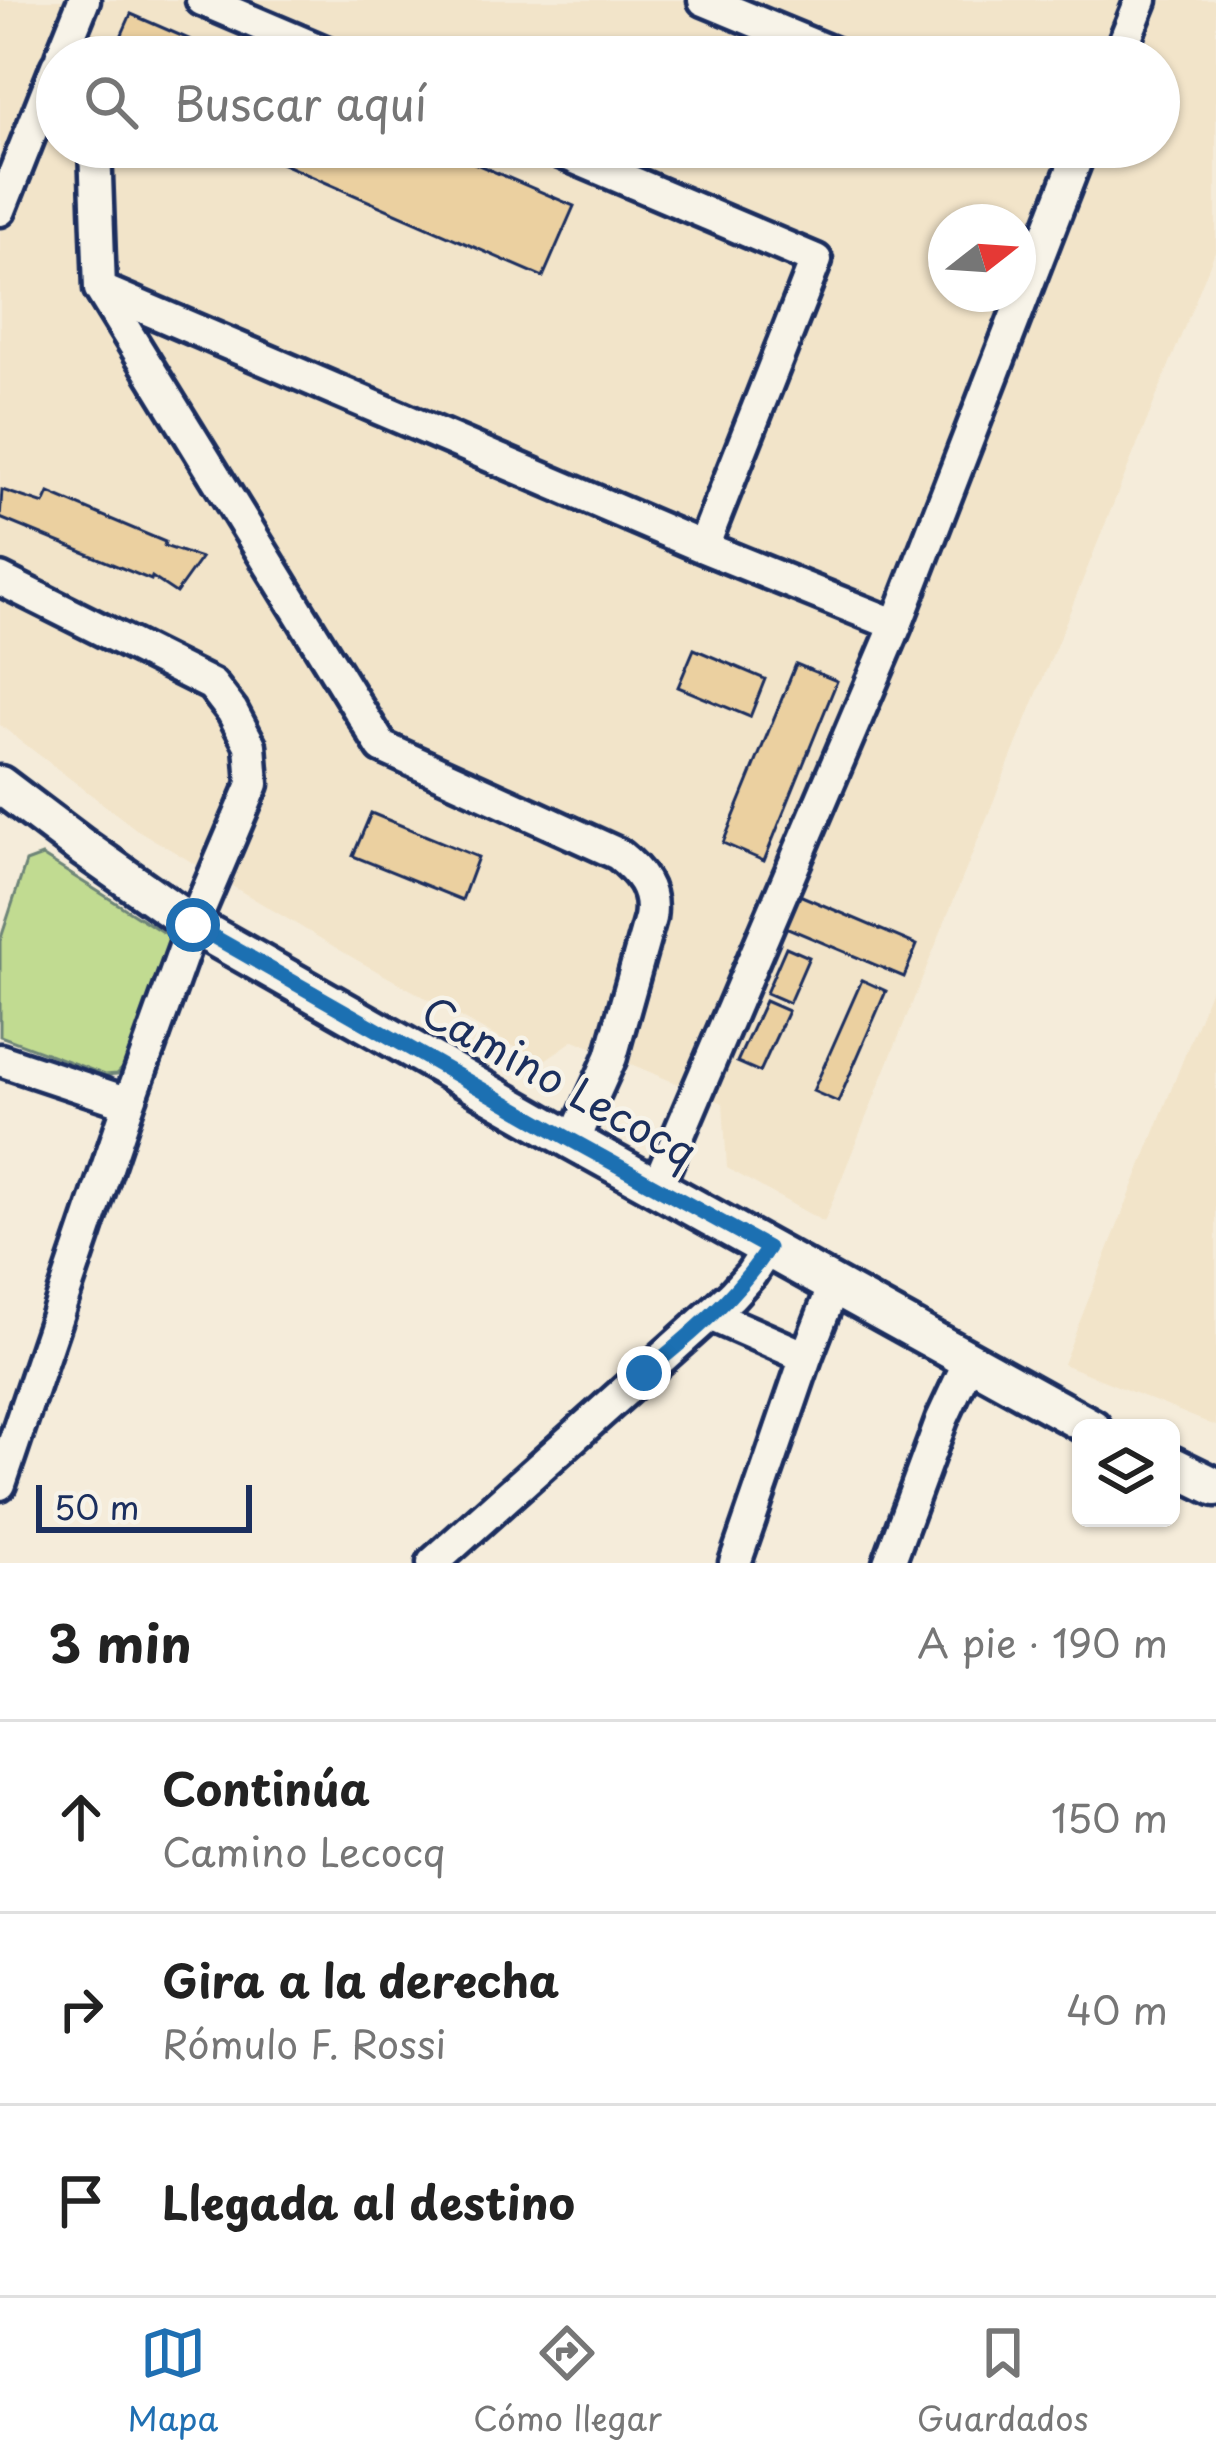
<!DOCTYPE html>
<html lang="es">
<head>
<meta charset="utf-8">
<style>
	:root { --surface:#fff; --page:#f6f6f6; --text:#222; --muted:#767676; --line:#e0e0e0; --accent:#1f6fb2 }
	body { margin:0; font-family:"Playpen Sans",sans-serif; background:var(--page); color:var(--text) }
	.controls { position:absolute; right:36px; bottom:36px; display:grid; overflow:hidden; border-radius:18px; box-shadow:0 3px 9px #0004 }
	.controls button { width:108px; height:108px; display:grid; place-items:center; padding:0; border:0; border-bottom:3px solid var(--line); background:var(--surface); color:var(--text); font:60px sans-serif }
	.compass { position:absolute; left:928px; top:204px; width:108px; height:108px; border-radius:50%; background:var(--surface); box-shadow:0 3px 9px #0004; rotate:73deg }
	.scale { position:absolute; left:36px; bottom:30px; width:216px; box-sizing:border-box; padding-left:12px; border:6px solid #1b2f5e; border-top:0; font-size:33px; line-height:42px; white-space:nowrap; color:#1b2f5e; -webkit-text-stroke:9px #f7f3e8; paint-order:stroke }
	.stop { position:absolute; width:36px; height:36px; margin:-27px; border:9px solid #1f6fb2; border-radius:50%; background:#fff }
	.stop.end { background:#1f6fb2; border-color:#fff; box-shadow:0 3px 12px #0008 }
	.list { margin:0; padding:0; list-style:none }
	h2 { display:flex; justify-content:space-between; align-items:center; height:156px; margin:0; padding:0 48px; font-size:51px }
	h2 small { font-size:39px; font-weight:400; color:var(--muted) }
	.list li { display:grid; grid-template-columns:78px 1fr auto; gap:36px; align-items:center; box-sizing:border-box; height:192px; padding:0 48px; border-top:3px solid var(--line) }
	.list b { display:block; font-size:45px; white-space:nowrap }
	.list p { margin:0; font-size:39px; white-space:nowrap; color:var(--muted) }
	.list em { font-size:39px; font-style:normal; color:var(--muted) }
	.icon { flex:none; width:66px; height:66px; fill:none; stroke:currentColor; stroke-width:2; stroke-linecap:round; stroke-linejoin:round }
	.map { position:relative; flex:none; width:1216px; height:1563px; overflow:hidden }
	.search { position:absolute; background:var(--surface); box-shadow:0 3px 9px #0004; left:36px; right:36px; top:36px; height:132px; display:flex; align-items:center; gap:30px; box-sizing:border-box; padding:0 42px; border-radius:66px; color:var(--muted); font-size:45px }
	.sheet { height:732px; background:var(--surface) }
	nav { display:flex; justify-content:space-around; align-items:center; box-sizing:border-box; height:168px; border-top:3px solid var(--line); background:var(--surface); font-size:33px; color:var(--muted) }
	nav a { display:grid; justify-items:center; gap:6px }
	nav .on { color:var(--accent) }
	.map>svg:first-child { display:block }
	.built { fill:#f2e4c9; fill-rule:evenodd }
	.green { fill:#c1db91; stroke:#6e8578; stroke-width:3 }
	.building { fill:#ebd0a0; stroke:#1b2f5e; stroke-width:3 }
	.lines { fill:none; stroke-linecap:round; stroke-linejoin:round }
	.minor-casing { stroke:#1b2f5e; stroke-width:39 }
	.major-casing { stroke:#1b2f5e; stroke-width:45 }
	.minor { stroke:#f7f3e8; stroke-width:30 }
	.major { stroke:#f7f3e8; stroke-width:36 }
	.route { stroke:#1f6fb2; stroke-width:15 }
	.labels { text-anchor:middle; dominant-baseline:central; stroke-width:9; stroke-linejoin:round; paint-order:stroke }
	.street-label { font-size:42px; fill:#1b2f5e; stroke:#f7f3e8 }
</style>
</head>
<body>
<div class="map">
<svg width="1216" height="1563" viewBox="0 0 1216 1563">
	<rect width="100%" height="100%" fill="#f5ecda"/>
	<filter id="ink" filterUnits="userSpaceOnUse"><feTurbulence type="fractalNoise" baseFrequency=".00833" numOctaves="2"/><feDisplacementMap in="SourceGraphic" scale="24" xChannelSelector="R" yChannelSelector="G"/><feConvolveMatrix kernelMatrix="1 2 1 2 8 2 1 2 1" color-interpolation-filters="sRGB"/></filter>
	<g filter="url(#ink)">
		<path class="built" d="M0,0H1216V249L824,1222L727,1168L723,1103L574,1040L542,1062L355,959L136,829L0,725ZM57,57H1159V147H57ZM946,222H1018V294H946Z
			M1216,976V1426L1063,1364Z"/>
		<path class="green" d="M42,856L167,935L170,948L129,1062L117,1074L105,1075L0,1036V941L26,862Z"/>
		<path class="building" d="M131,14L230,57H112Z
			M244,147H437L574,206L543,277Z
			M2,490L44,504L49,493L165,542L164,546L201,558L176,593L152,577L151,580L0,518Z
			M694,649L765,679L750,717L678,687Z
			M796,664L837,681L764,861L723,843Z
			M371,813L478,857L462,900L353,856Z
			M797,894L917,945L904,977L783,926Z
			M786,947L809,957L789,1003L766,993Z
			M862,980L886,991L838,1102L813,1091Z
			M765,1001L788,1011L760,1072L737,1062Z"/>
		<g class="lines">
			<defs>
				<path id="minor" d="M202,0L336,57
					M704,0L842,57
					M61,57L84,0
					M1118,57L1141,0
					M95,147L100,289L382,747L618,854C639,871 655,889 650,918L611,1057L573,1141
					M549,147L816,260L703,547
					M0,210L57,66
					M100,289L703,547L896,625
					M0,579L212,685L232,711L250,745L253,784L193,925L129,1103L0,1484
					M0,1060L129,1103
					M657,1186L896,625L1081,147
					M710,1315L806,1357
					M433,1563L732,1295L751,1274L768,1248
					M735,1563L806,1357L834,1285
					M889,1563L942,1419L969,1361"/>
				<path id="major" d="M0,785L82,847L193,925L573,1141L1092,1428
					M1171,1465L1216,1487"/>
			</defs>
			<use href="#minor" class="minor-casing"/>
			<use href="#major" class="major-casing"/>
			<use href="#minor" class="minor"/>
			<use href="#major" class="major"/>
		</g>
	</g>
	<g class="lines" filter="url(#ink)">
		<path class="route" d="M193,925L573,1141L768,1248C736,1297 690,1336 644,1373"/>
	</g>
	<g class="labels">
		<g class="street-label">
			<text transform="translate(560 1080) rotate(29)">Camino Lecocq</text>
		</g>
	</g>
</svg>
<div class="controls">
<button><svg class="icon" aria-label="layers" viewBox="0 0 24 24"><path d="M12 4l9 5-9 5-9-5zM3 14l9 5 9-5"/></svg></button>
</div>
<svg class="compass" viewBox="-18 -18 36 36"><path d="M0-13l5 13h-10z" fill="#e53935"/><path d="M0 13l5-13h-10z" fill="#767676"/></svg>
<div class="scale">50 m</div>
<div class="stop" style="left:193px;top:925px"></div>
<div class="stop end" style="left:644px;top:1373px"></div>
<div class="search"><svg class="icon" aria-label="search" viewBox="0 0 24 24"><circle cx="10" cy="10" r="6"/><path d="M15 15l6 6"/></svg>Buscar aquí</div>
</div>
<section class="sheet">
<h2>3 min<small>A pie · 190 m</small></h2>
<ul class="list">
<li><svg class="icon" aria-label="ahead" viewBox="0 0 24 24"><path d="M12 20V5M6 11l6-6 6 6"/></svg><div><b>Continúa</b><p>Camino Lecocq</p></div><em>150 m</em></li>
<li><svg class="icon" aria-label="right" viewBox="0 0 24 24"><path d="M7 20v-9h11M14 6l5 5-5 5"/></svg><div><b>Gira a la derecha</b><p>Rómulo F. Rossi</p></div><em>40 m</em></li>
<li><svg class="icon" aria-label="arrive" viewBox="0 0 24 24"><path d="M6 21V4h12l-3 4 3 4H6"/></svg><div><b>Llegada al destino</b></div></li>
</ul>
</section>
<nav>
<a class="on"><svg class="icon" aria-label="map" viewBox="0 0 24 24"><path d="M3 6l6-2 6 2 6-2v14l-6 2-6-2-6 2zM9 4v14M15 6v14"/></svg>Mapa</a>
<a><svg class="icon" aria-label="directions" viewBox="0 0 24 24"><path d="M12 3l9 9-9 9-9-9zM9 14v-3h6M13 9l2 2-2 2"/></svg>Cómo llegar</a>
<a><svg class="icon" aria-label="saved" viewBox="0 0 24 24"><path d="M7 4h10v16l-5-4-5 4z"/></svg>Guardados</a>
</nav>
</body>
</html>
